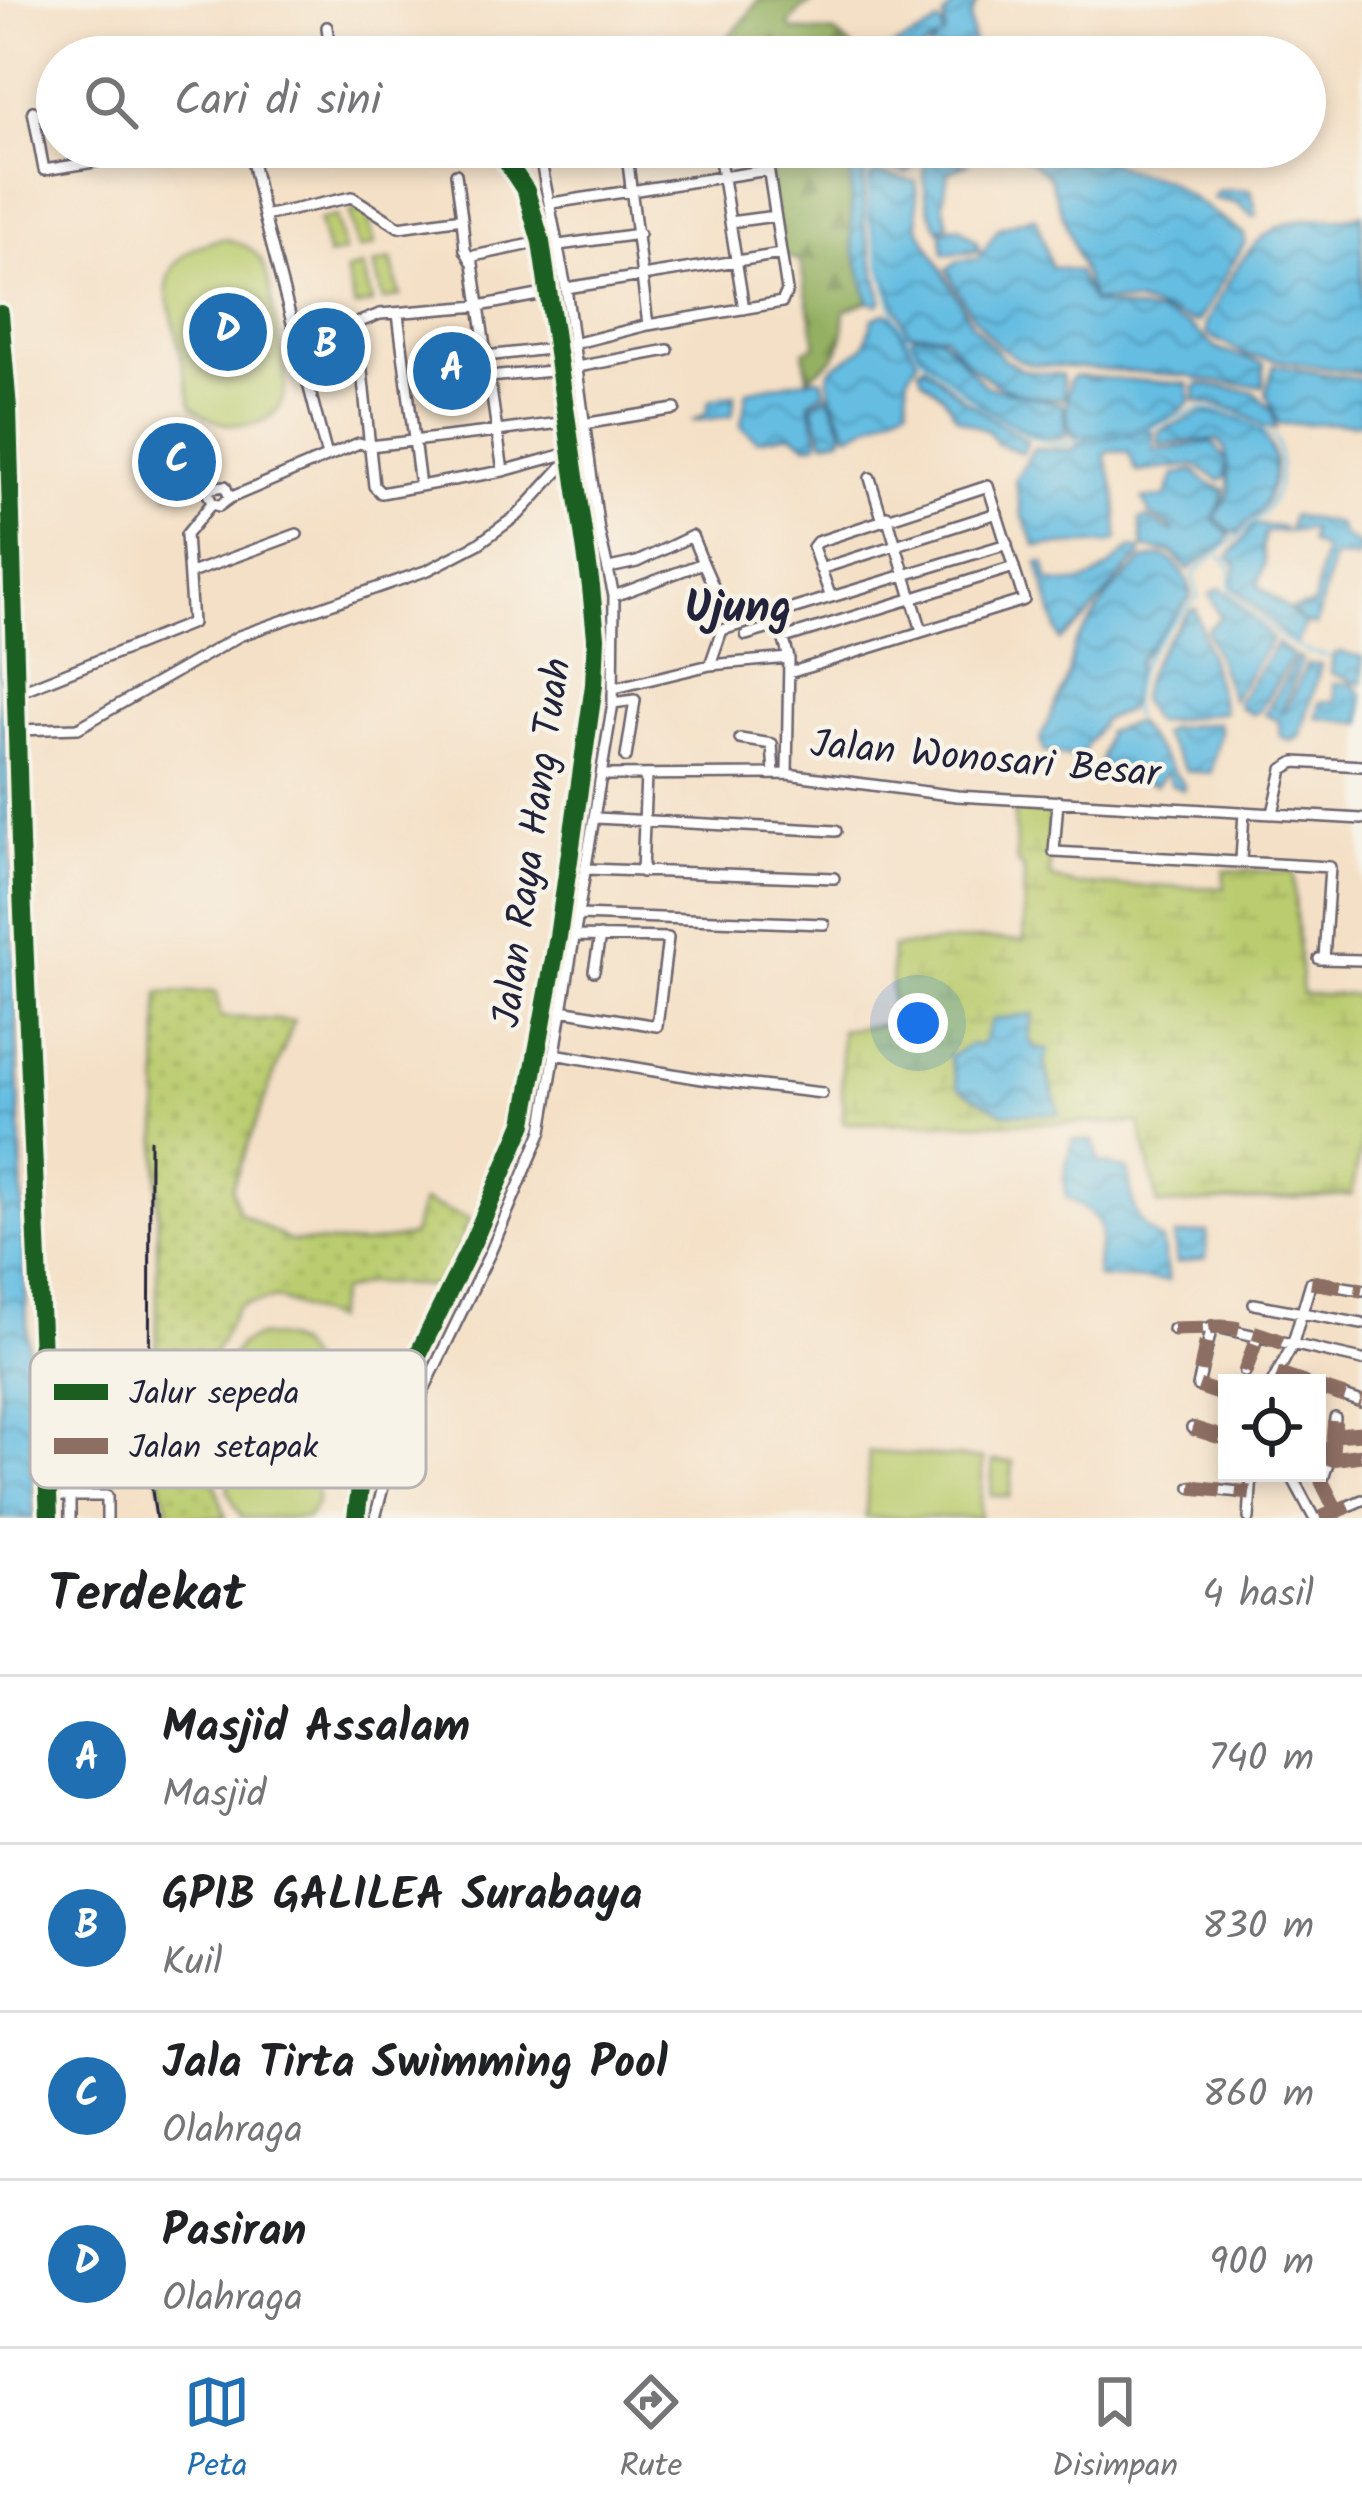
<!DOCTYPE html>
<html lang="id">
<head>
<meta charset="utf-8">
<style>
	:root { --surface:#fff; --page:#f2f2f2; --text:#202124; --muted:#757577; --line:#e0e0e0; --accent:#1f6fb2 }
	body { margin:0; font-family:Kalam,sans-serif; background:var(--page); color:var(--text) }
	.controls { position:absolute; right:36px; bottom:36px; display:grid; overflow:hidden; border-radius:0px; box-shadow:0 6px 18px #0003 }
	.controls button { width:108px; height:108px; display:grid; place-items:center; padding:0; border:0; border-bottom:3px solid var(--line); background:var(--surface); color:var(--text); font:60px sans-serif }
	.you { position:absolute; left:918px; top:1023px; width:42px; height:42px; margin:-30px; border:9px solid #fff; border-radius:50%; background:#1a73e8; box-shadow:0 0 0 18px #1a73e833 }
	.badge { display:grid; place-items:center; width:78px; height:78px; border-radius:50%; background:var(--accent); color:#fff; font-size:39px; font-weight:700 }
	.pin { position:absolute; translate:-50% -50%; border:6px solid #fff; box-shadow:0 3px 12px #0006 }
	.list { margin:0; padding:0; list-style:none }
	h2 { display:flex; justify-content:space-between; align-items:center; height:156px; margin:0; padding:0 48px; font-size:51px }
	h2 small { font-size:39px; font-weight:400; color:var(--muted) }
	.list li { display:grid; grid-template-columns:78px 1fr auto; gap:36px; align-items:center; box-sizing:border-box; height:168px; padding:0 48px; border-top:3px solid var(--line) }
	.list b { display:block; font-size:45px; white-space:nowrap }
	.list p { margin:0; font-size:39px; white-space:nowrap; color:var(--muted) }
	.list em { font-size:39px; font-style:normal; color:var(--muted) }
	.icon { flex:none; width:66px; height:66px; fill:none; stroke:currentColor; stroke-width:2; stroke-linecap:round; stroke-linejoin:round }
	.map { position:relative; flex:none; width:1362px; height:1518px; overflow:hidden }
	.search { position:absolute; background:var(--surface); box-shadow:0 6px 18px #0003; left:36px; right:36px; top:36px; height:132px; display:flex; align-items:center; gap:30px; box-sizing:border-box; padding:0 42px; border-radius:66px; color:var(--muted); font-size:45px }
	.sheet { height:828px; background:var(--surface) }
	nav { display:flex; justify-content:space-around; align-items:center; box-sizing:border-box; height:168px; border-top:3px solid var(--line); background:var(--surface); font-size:33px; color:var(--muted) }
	nav a { display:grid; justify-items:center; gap:6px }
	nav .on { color:var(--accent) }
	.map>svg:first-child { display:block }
	.grass { fill:url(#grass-dots); stroke:#6e7755; stroke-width:3 }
	.forest { fill:url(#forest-firs); stroke:#5b694e; stroke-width:3 }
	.wetland { fill:url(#wetland-marsh); stroke:#6e7755; stroke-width:3 }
	.pitch { fill:#bbcc6f; stroke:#6e7755; stroke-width:3 }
	.water { fill:url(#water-waves); stroke:#44708e; stroke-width:3 }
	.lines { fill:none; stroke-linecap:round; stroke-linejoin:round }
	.stream { stroke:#65bde2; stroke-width:3 }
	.minor-casing { stroke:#6c646c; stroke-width:14 }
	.minor { stroke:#fff; stroke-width:9 }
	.rail { stroke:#22223b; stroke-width:3 }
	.quiet { stroke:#8d6e63; stroke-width:15; stroke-dasharray:30 15; stroke-linecap:butt }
	.cycleway-casing { stroke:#f7f3e8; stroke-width:26 }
	.cycleway { stroke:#1b5e20; stroke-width:18 }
	.labels { text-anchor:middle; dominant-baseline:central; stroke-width:9; stroke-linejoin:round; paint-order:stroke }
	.street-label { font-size:39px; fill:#22223b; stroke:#f7f3e8 }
	.quarter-label { font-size:45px; font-weight:bold; fill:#22223b; stroke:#f7f3e8 }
	.key { fill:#f7f3e8; stroke:#b7b4b4; stroke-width:3 }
	.key-label { font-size:33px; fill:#22223b }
</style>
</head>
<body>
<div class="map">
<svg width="1362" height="1518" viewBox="0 0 1362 1518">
	<defs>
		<pattern id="grass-dots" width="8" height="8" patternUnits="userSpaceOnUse" patternTransform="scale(3)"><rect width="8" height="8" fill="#bbcc6f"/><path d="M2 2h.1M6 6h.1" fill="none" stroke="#a0af61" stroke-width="1.8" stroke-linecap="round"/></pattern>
		<pattern id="forest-firs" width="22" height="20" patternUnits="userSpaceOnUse" patternTransform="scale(3)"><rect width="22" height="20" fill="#94b062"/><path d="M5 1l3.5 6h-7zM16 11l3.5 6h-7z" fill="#788f52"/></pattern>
		<pattern id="wetland-marsh" width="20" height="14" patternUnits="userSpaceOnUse" patternTransform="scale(3)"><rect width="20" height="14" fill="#bbcc6f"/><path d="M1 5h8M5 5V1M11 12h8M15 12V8" fill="none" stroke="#a0af61"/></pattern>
		<pattern id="water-waves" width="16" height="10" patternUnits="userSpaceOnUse" patternTransform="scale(3)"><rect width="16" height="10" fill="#65bde2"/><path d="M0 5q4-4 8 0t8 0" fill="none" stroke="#5399b8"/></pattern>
	</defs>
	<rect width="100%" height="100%" fill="#f7f3e8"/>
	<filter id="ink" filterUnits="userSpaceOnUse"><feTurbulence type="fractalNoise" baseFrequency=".00833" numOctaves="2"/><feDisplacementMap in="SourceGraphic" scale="24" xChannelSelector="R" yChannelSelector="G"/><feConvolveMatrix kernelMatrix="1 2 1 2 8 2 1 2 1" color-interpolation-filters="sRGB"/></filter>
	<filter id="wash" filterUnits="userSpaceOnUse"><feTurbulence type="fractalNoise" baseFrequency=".004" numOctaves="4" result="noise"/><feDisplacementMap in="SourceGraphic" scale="48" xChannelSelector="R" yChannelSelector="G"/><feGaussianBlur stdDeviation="2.7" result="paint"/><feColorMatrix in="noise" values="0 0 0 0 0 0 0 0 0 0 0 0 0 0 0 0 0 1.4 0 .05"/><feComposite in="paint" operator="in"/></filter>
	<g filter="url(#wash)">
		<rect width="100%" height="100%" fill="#f4e0c6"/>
		<path class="grass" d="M216,992L221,1017L294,1021L232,1187L238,1212L289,1241L363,1244L412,1236L422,1202L470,1219L442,1286L366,1283L340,1292L333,1320L276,1298L238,1306L212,1357L213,1477L226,1518H171L156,1466L159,993Z"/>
		<path class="forest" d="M758,0H816L799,11L789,25L792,30L835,33L864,57H680C720,49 736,34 758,0Z
			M765,147H850L852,242L869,301L845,310C842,346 844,357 807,377L804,351L816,345L801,265L798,260L781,254Z"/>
		<path class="wetland" d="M1014,810L1049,811L1050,877L1075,885L1224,888V870L1293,872L1302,994L1362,995V1146L1351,1195L1158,1205L1140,1123H843L841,1030L891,1024L892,947L981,939L1024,941V869L1017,862Z"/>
		<path class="pitch" d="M366,208L375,245L358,249L349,212Z
			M336,216L344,252L328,256L319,220Z
			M223,239C238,241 255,248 262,262C270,278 271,301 275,318C283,356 304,421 244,425C223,426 207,420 192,406L167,293C166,260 194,244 223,239Z
			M391,260L400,296L383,300L374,264Z
			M363,267L372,303L355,307L346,271Z
			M258,1336C281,1336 303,1342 310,1367L317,1502L307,1518H242L228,1492L224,1367L240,1344Z
			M869,1452L983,1459L980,1518H866Z
			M993,1461L1013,1462L1010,1497L991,1495Z"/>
		<path class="water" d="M958,0H978L970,18L975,57H929L930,48L939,38L912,57H879C888,45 920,38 938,23L942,25L943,37L946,32L944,17Z
			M850,147H864V223L882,300L878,305L869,301L852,242Z
			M876,147H919L915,165L907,173L875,164Z
			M1012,147H1081L1127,170L1165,180L1244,234L1245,242L1198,323L1137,303L1093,301L1049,176Z
			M928,151L968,164L948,172L943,202L948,223L939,230C925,209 920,175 928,151Z
			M875,172L916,182L918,227L973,325L1003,358L1022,370L1062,375L1065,398C1010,400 976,379 945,335L908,332C891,299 856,204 875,172Z
			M1251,190L1257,215L1254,217L1237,203L1213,199L1218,191Z
			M1362,213V374L1246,355L1207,334L1206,323C1233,277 1248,227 1306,219C1324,217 1348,222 1362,213Z
			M1033,217L1037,220L1051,267L1077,271L1092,303L1161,314L1189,325L1219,350L1264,364L1263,386C1248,385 1201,382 1189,376L1030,364C992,352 963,304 947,269L958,261L978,259L999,228Z
			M951,227H959L977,242L979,252L944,254L941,231Z
			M885,313L891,315L918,360L907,378L908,405L849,435C843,423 822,382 831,370C838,360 855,358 863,347C869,339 870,327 873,318Z
			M915,334L940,336L985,386L1063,404L1067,436C1026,451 942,374 915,345L912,338Z
			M924,364L966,401L1027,441L1023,453L998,444L989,432L957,417L943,395L922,379L919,368Z
			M1274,365L1362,380V423L1279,424L1266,393Z
			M1074,376L1188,384L1191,401C1167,427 1109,435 1074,437C1064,424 1067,398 1069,381Z
			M814,378L822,379L825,391L809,402L819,440L816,444H806L792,434L757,440L741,426L747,391Z
			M1200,384L1254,392L1272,411L1276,429L1264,427L1237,410L1196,401L1195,387Z
			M735,394L732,416L692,421L706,414L709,401Z
			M828,394L844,433L841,438L824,441L812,404Z
			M1202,413C1261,415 1293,449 1263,506C1258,516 1245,524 1237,533L1230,532L1215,517L1230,492L1227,463L1225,478L1221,481L1194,465L1137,472L1128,452L1110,451L1105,455L1116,494L1118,539L1110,543L1036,546L1022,515L1015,480L1034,448L1072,451L1078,444L1148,430L1153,432L1154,451L1213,442L1227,462L1225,448L1217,439L1159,445V431Z
			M186,431L196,489L168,493L159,436Z
			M1193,470L1206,482L1226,490L1213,519L1230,535L1225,543L1188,570L1172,553L1143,548L1140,520L1147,518L1173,532L1172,527L1150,515L1143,499L1166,497L1174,475Z
			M1292,515L1338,524L1344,537L1361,546L1358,558L1333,557L1316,626L1305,623L1296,646L1235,589L1232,583L1237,567L1229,556L1255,525L1283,527L1284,532H1265L1262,548L1265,563L1258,585L1304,623L1292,609L1314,605L1324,549L1310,543L1311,529L1288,532Z
			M1130,548L1141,550L1140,557C1112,580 1093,619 1060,640L1038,563H1045L1048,581C1088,590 1102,574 1130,548Z
			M1163,556C1179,563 1189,579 1191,596L1139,660L1128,710L1103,720L1079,758L1044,752L1040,740L1068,675L1074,645L1111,592L1143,560Z
			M0,576L3,635L34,1518H0Z
			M1221,588L1272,639L1232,700L1207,630L1220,618L1210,594Z
			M1196,609L1224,712L1153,723L1140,698C1147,663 1167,637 1191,610Z
			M1277,643L1293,656L1259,711L1252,714L1240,708L1238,702Z
			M1340,652L1362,657V684L1331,673L1333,655Z
			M1297,657L1302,660L1281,713L1286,710L1307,664L1321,665L1300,737L1291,741L1280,736L1279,721L1265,714Z
			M1333,683L1353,684L1362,694V723L1317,718L1320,702L1336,701Z
			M1135,722L1184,785L1183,790L1171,784L1166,772L1156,785L1099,770L1107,732Z
			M1218,723L1220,732L1211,773L1187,771L1161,734L1169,728Z
			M1032,1014L1029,1039L1035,1048L1048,1050L1044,1063L1060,1114L1004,1113L959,1088L949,1057L972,1044L981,1046L992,1020Z
			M1072,1140L1094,1141L1099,1162L1128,1170C1132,1201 1133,1225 1162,1241L1168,1281L1097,1277C1097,1224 1116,1227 1066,1197L1064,1177Z
			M1207,1232L1206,1258L1177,1263L1174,1236Z"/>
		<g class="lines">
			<path class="stream" d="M870,147L868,217L895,317L919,354L981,407L1027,435L1057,445L1151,427L1199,409L1234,413L1277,440C1294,519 1234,530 1193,575L1198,597C1167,628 1124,668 1134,717
				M1222,556L1231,568L1230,592C1260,619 1285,651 1328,656"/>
		</g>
	</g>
	<g filter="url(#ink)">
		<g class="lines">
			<defs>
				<path id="minor" d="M327,27L331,57
					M33,111L44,170L138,155L144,147
					M238,147L250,152L279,147
					M626,147L648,325
					M718,147L744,309
					M541,158L618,147
					M456,174L462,218
					M552,203L768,170
					M264,216L327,456
					M730,222L775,216
					M559,245L639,234
					M469,257L541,242
					M566,288L781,254
					M549,293L479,306L380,314L357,323L374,486L381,493L503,471L572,452
					M0,314L8,409L20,843L49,1518
					M398,314L420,486
					M486,356L557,348L648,325L782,302L787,291L765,147
					M305,375L339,365
					M489,377L561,370L668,350
					M583,424L675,409
					M503,471L497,431L568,422
					M870,478L882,518
					M230,498L359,443L370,446L497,431L473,264L465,250L462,218L399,227L352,197L264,216L249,147
					M887,516L922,631
					M609,568L637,562L692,536L703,563
					M820,569L997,513
					M191,573L297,534
					M614,596L703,563L715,590
					M777,616L789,658L787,774
					M746,635L780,625
					M784,638L1014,567
					M710,665L789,658
					M789,673L1024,600L988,486L817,542L813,547L830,595
					M615,688L710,665L722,630L1007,544
					M16,693L192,623L186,535L212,503L208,494L211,488L225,486L230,498L219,506L212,503
					M613,703L635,700L626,757
					M18,730L78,728L239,636L428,570L478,544L519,514L572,456
					M740,739L772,744L774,774
					M603,775L787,774L957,796L1362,819
					M1058,801L1054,852L1330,867L1324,959
					M1273,813L1283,769L1295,762L1362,766
					M596,818L836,831
					M1241,860L1244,812
					M587,869L834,878
					M642,872L646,775
					M579,915L824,924
					M1319,959L1362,960
					M594,971L600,936
					M561,1010L657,1026L668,938L576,936
					M554,1054L702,1079L822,1093
					M1254,1304L1362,1324
					M1173,1329L1209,1328
					M1245,1372L1258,1335
					M1277,1374L1304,1383
					M1272,1383L1292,1346L1311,1282L1362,1290
					M1317,1387L1362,1402
					M1227,1396L1198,1386L1212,1326L1362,1360
					M1192,1428L1227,1439
					M1334,1435L1362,1433
					M1317,1449L1332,1451L1322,1482L1336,1510
					M1332,1451L1335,1418
					M1331,1459L1362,1455
					M1290,1473L1314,1518
					M1191,1487L1250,1493
					M47,1496H107V1518
					M70,1497V1518
					M356,1518L362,1473L372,1449L473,1242L524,1123L558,937L594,685L596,637L591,587L541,242L526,191L501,153
					M375,1518L390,1460L490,1253L542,1131L613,703L614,596L599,531L566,288L539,152
					M1249,1518L1252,1473
					M1321,1518L1362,1500"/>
			</defs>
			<use href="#minor" class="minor-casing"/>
			<use href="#minor" class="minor"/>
			<path class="rail" d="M150,1140L149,1470L156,1518"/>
			<path class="quiet" d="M1311,1282L1362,1290
				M1173,1329L1209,1328
				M1245,1372L1258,1335
				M1277,1374L1304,1383
				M1317,1387L1362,1402
				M1227,1396L1198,1386L1209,1328C1236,1323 1267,1337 1292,1346
				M1192,1428L1227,1439
				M1334,1435L1362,1433
				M1317,1449L1332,1451L1322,1482L1336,1510
				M1332,1451L1335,1418
				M1331,1459L1362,1455
				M1191,1487L1250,1493
				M1321,1518L1362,1500"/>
			<defs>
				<path id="cycleway" d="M0,314L8,409L20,843L49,1518
					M356,1518L362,1473L372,1449L473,1242L524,1123L558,937L594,685L596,637L591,587L541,242L526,191L501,153"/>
			</defs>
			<use href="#cycleway" class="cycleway-casing"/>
			<use href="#cycleway" class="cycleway"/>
		</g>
	</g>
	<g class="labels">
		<g class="street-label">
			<text transform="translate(985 761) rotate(5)">Jalan Wonosari Besar</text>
			<text transform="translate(534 843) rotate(-82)">Jalan Raya Hang Tuah</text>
		</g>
		<g class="quarter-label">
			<text x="738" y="610">Ujung</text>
		</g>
	</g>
	<rect x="30" y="1350" width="396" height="138" rx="18" class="key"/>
	<rect x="54" y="1384" width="54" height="16" fill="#1b5e20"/>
	<rect x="54" y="1438" width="54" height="16" fill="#8d6e63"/>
	<g class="key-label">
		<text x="129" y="1404">Jalur sepeda</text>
		<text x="129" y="1458">Jalan setapak</text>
	</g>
</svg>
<div class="controls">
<button><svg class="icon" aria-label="locate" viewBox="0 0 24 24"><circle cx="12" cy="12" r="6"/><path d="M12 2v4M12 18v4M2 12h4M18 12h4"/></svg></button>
</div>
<div class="you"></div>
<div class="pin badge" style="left:452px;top:371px">A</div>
<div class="pin badge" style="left:326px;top:347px">B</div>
<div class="pin badge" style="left:177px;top:462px">C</div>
<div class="pin badge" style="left:228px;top:332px">D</div>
<div class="search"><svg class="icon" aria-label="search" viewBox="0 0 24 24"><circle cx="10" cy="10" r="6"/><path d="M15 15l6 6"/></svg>Cari di sini</div>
</div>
<section class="sheet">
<h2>Terdekat<small>4 hasil</small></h2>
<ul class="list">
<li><span class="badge">A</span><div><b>Masjid Assalam</b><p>Masjid</p></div><em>740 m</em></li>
<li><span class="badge">B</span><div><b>GPIB GALILEA Surabaya</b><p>Kuil</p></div><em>830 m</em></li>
<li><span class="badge">C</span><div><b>Jala Tirta Swimming Pool</b><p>Olahraga</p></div><em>860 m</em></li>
<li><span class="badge">D</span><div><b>Pasiran</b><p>Olahraga</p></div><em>900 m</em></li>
</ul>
</section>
<nav>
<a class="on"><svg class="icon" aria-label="map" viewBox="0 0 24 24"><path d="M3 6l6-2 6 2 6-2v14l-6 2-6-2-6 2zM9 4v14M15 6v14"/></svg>Peta</a>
<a><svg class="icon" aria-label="directions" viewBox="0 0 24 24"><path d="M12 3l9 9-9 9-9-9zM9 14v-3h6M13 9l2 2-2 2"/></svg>Rute</a>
<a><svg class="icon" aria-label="saved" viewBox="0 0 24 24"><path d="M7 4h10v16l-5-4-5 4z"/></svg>Disimpan</a>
</nav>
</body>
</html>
